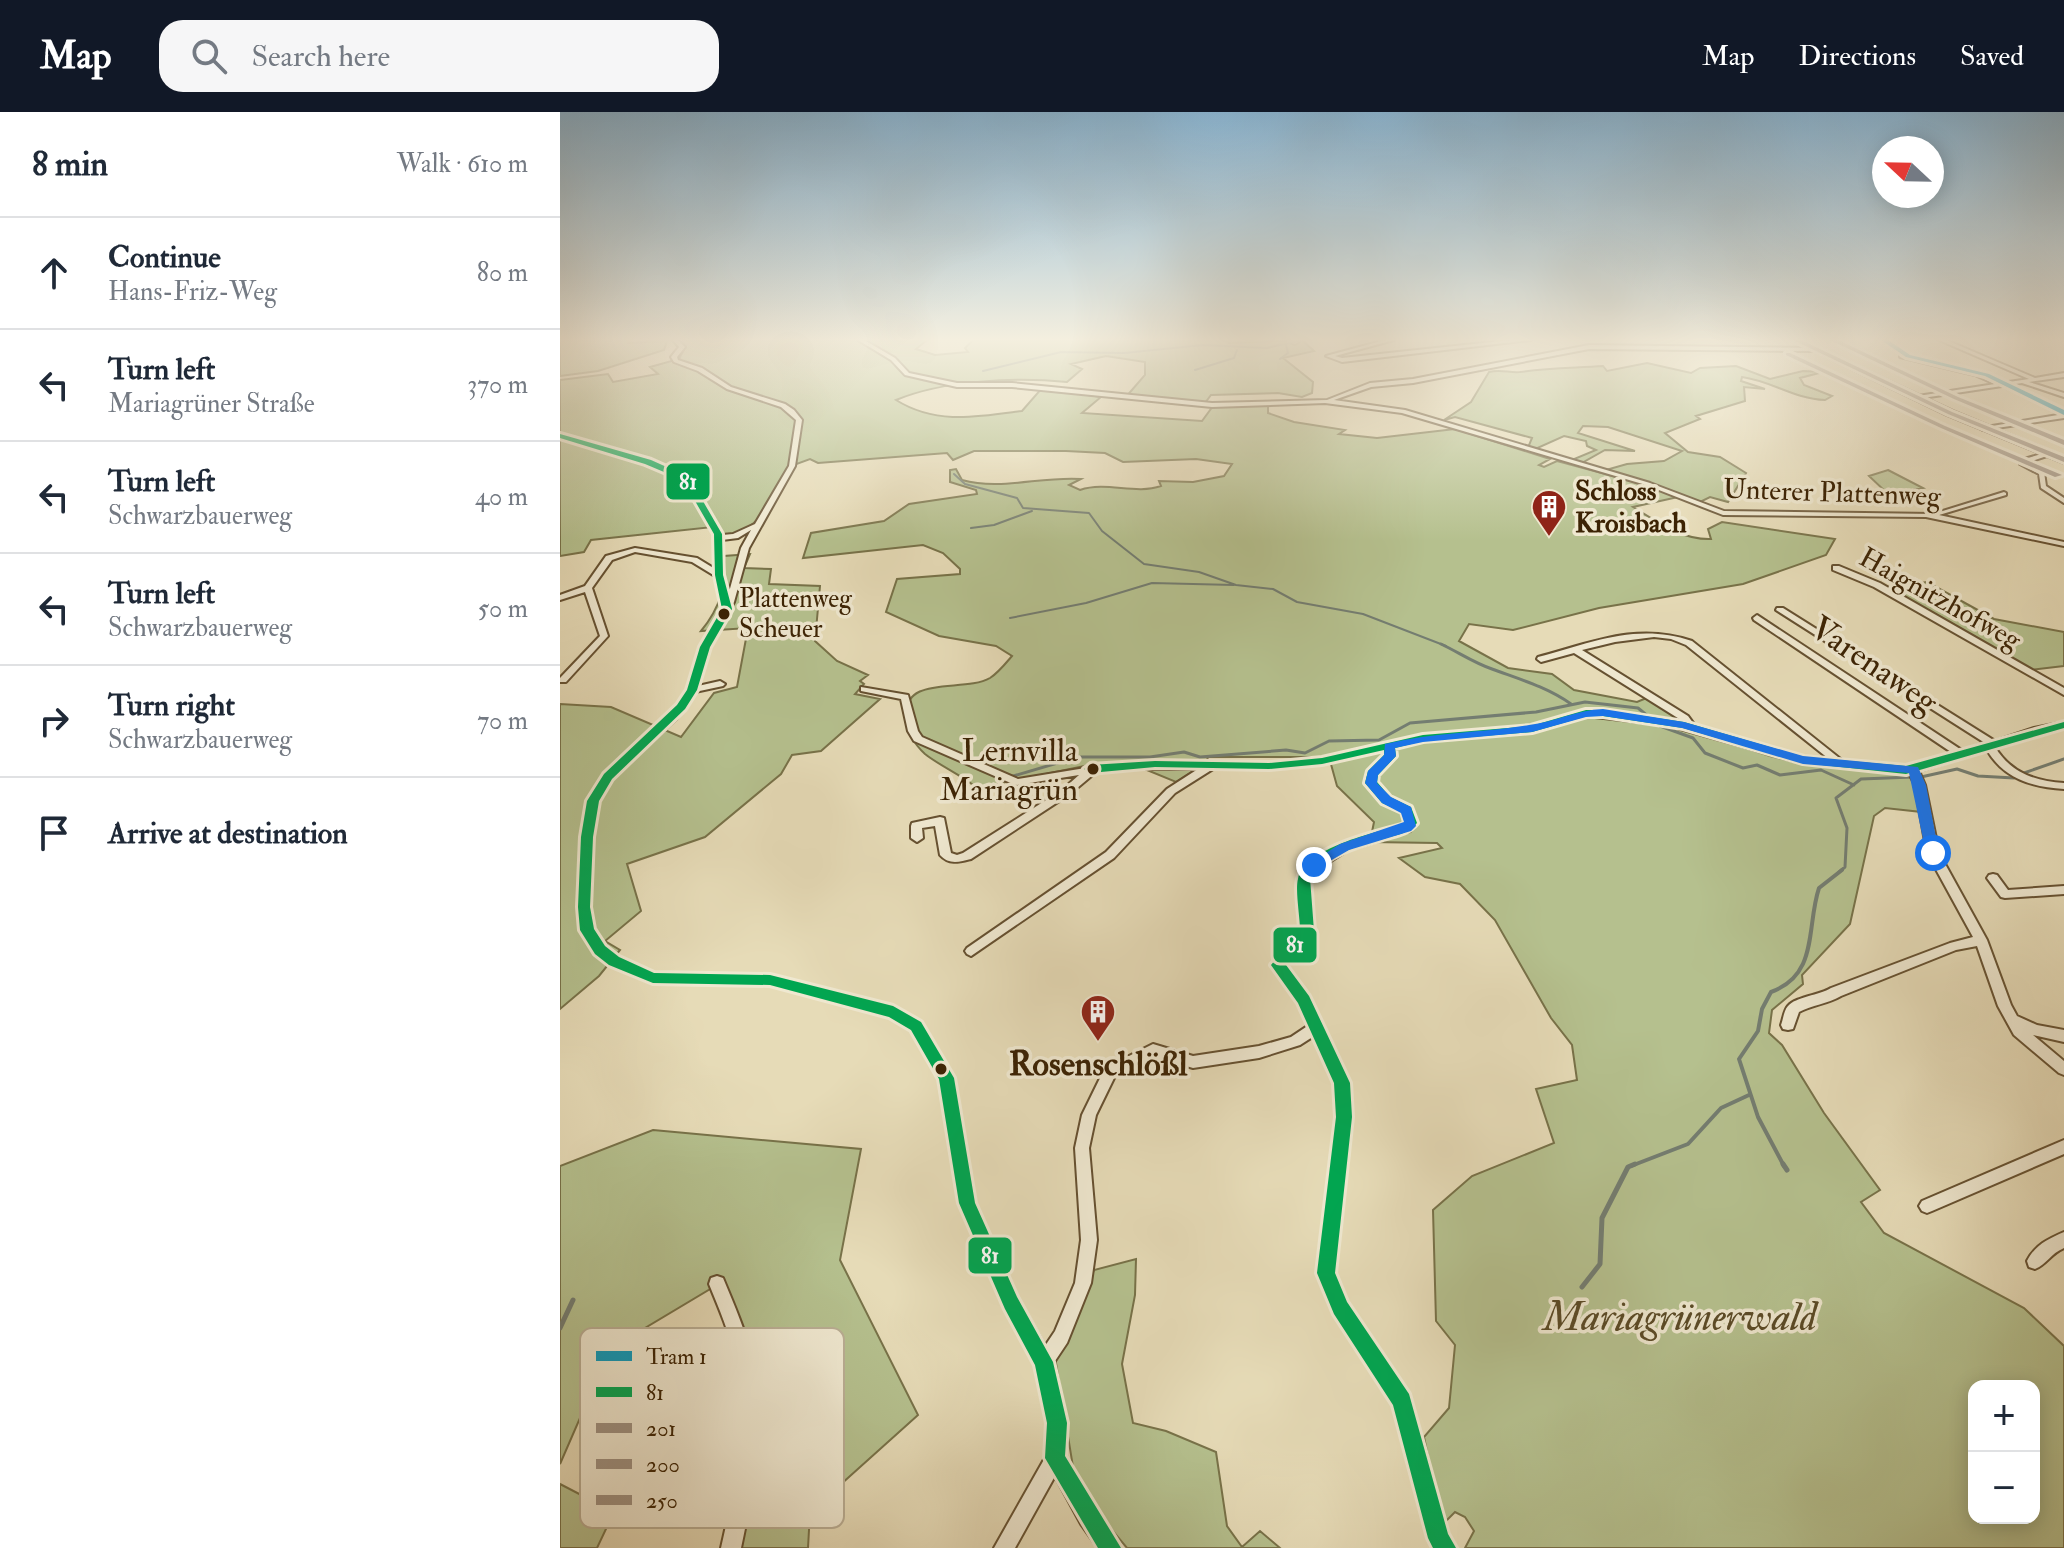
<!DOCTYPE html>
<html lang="en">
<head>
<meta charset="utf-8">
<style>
	:root { --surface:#fff; --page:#f6f6f7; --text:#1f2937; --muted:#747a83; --line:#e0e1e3; --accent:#111827 }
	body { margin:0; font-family:"IM FELL Double Pica",serif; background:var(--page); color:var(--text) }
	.controls { position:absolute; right:24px; bottom:24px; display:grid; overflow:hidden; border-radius:16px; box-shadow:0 4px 20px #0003 }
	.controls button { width:72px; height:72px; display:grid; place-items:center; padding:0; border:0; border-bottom:2px solid var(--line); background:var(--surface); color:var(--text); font:40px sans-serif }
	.compass { position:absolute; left:1312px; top:24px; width:72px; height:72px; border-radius:50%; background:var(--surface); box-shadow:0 4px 20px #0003; rotate:292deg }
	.stop { position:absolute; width:24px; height:24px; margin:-18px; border:6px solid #1a73e8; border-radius:50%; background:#fff }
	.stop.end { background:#1a73e8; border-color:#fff; box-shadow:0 2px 8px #0008 }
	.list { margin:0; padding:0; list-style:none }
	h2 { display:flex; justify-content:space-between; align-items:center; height:104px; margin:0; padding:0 32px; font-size:34px }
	h2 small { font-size:26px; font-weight:400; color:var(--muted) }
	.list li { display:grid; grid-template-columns:52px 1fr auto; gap:24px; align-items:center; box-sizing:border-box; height:112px; padding:0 32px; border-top:2px solid var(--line) }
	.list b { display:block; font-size:30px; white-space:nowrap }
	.list p { margin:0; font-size:26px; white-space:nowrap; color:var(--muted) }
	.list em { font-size:26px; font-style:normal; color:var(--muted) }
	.icon { flex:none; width:44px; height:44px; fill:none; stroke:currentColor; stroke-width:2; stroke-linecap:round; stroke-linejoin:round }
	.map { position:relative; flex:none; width:1504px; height:1436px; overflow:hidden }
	header { display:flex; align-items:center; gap:48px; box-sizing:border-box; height:112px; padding:0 40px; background:var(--accent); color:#fff }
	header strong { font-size:38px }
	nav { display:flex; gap:44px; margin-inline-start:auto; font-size:28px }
	.search { width:560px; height:72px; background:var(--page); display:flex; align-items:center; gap:20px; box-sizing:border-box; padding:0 28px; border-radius:24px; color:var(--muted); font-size:30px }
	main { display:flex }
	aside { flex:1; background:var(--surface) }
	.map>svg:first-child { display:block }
	.green { fill:#b5c08e; stroke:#787249; stroke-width:2; fill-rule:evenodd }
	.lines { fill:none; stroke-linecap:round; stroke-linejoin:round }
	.stream-far3 { stroke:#747d71; stroke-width:2 }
	.stream-far2 { stroke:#747d71; stroke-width:3 }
	.stream-far1 { stroke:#747d71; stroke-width:4 }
	.stream { stroke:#747d71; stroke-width:5 }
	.minor-casing { stroke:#665131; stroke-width:4 }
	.major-casing { stroke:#3c2304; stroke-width:4 }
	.minor { fill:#efe8d0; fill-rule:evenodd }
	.major { fill:#e6dbb7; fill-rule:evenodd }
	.bus-1-casing { stroke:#efe8d0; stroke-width:6 }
	.bus-2-casing { stroke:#efe8d0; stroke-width:6 }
	.bus-3-casing { stroke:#efe8d0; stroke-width:6 }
	.bus-4-casing { stroke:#efe8d0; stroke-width:6 }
	.bus-1 { fill:#00a651; fill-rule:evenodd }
	.bus-2 { fill:#9e9182; fill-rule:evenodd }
	.bus-3 { fill:#9e9182; fill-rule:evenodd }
	.bus-4 { fill:#9e9182; fill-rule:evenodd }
	.tram-1-casing { stroke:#efe8d0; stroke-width:6 }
	.tram-1 { fill:#0c9abc; fill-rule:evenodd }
	.route { fill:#1a73e8 }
	.bus-dot { fill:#3c2304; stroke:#efe8d0; stroke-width:3 }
	.labels { text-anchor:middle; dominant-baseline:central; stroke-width:7; stroke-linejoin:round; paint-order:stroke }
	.far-bus-label { font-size:26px; fill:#3c2304; stroke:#efe8d0; text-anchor:start }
	.far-poi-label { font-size:28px; font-weight:bold; fill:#3c2304; stroke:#efe8d0; text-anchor:start }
	.far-street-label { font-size:28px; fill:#3c2304; stroke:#efe8d0 }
	.bus-label { font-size:32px; fill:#3c2304; stroke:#efe8d0; text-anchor:end }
	.street-label { font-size:34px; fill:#3c2304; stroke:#efe8d0 }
	.poi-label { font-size:34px; font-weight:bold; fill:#3c2304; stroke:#efe8d0 }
	.near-park-label { font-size:40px; font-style:italic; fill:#5a4a26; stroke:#efe8d0 }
	.key { fill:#efe8d0; stroke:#b9ad93; stroke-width:2 }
	.key-label { font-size:22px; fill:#3c2304 }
	.line-badge { stroke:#efe8d0; stroke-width:3 }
	.badge-label { font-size:22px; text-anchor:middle; font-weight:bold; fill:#fff }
</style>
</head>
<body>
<header>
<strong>Map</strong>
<div class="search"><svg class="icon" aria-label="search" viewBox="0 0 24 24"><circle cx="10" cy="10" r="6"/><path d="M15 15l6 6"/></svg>Search here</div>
<nav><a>Map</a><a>Directions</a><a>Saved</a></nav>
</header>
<main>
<aside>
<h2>8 min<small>Walk · 610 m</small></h2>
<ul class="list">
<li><svg class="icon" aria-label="ahead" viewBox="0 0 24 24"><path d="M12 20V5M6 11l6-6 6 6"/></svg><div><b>Continue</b><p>Hans-Friz-Weg</p></div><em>80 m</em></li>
<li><svg class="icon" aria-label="left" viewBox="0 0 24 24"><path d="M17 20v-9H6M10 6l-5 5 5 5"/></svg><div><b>Turn left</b><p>Mariagrüner Straße</p></div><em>370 m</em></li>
<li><svg class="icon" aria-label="left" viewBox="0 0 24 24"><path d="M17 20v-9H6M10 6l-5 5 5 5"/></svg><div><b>Turn left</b><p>Schwarzbauerweg</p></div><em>40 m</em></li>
<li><svg class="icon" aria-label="left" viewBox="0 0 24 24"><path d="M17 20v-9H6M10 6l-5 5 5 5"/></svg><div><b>Turn left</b><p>Schwarzbauerweg</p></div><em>50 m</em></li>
<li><svg class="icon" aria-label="right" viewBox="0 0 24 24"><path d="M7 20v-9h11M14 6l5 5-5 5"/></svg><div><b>Turn right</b><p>Schwarzbauerweg</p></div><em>70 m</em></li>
<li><svg class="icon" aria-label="arrive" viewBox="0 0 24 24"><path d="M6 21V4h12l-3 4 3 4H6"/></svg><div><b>Arrive at destination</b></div></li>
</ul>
</aside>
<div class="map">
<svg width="1504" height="1436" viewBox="0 0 1504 1436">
	<rect width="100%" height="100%" fill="#e6dbb7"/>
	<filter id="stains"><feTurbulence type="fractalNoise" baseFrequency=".0025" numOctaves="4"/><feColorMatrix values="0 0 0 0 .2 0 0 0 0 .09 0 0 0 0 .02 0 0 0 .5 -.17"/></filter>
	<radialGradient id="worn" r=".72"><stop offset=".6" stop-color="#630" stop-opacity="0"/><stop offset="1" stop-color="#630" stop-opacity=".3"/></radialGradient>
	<path class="green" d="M0,228H69L68,231L107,229L104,238L38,259L0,264Z
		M118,228H367L356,237L375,243L408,240L405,236L413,228H667L669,231L735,228L729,231L735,233L740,230L735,228H742L754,239L723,246L753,270L752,281L742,285L718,281L651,283L645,291L708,292V301L734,310L785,318L779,322L817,326L895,317L990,347L979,353L984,355L997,349L1101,377L967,338L972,326L895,305L884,308L911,290L929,260C941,257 949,261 960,260C988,256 1014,256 1043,254L1047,259L1087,251L1131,261L1140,256L1176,254L1210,267L1243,259L1263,260L1240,266L1244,273L1272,284L1265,288C1234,287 1212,269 1182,265L1181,269L1205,277L1184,275L1185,289L1136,304L1140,307L1105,321L1128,340L1160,345L1186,361L1168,390L1150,385L1136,392L1118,385L1073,395C1098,410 1121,428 1151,427L1148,417L1162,410L1275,427L1266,443L1183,472L1039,496L953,518L909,512L899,529L948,556L992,562L1014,578L1077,590L1089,585L1133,619L1210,644L1243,652L1351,661L1362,700L1325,696L1314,704L1290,812L1242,863L1243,872L1212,898L1209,921L1222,933L1264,1001L1320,1078L1301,1090L1324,1121L1464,1196L1504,1234V1436H905L914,1419L905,1405L895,1400L882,1413L864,1325L889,1296L895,1233L876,1209L873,1098L912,1064L994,1031L976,977L1017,968L1012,933L991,906L935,808L900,772L865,765L839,746L882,736L877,731L810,730L814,710L777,674L769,645H648L646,651L616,670L587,658L562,657L539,651L417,676C400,662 380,654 365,642C354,632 347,619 346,605C343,562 404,581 430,566C438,561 446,551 452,544L436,534L379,524L326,500L337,467L400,462V457L383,441L363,433L243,446L251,421L324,409L349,392L417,382L416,378L390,370V358L396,357L402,368C441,379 481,364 521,367L509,373L520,378C547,369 575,383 601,374L599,369L633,370L664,364L672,352L636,347L563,350L545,341L506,339H414L393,348L387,341L258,351L250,347L228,355C213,384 202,420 164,424L126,362L0,323V268L48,262L53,270L98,262L90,255L119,247L125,236ZM546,244L585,250V263L565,286L653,294L642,309L522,301L541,285L482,276L462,299C417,305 376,313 336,288C384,268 456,265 507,270L522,257L511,252ZM1023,314L1048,315L1122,339L1104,349L1067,352L1046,358L1022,351L1045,338L1075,339L1018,321ZM1004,324L1026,329L1027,334L1036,338L1012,348L975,337ZM1414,1274H1474V1406H1414Z
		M0,325L110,360L126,370L153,415L31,428L24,440L0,444Z
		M1328,358L1363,376L1328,382L1309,364Z
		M190,442L184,456L211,457L209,472L260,474L255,529L277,549L308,563L300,569L304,572L295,582L320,587L261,639L232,643L221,662L145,725L67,752L81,799L45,829L60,838L39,864L0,897V592L51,595L121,625L154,581L177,575L188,516L141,519C160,496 167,473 164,444Z
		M1367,470L1434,507L1504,520V554L1470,558L1350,490L1332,475Z
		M93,1018L301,1037L280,1148L358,1303L250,1400L248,1436H177L187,1267L157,1173L50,1237L0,1352V1054Z
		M576,1147L575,1183L562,1252L573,1311L606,1319L656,1340L667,1414L682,1435L700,1419L720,1436H567L542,1406L513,1355L495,1245L534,1158Z
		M0,1372L54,1400L37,1436H0Z"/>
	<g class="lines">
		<path class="stream-far3" d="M720,247L728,241L726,233
			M635,258L674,246L677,238
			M423,259L501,240L564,241L643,233L707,236L743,228
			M394,362L405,372L457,386L463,396L529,401L542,419L584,452L639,460L676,473L713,477L737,490L803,502L886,534
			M411,416L434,413L472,399
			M450,506L526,491L592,471L674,473"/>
		<path class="stream-far2" d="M881,532C898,540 914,551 932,557C959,567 987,575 1011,592
			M1461,662L1504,647
			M450,665L518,645H590L624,640L640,645L726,638L745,641L769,629L819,628L850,611L976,600L1025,590L1078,596L1100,614L1133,626L1145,641L1183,656L1197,653L1220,663L1261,658L1294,673
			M1361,665L1397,657L1418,664L1454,666
			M1279,760L1285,755L1287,716L1276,686L1301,667L1353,665"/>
		<path class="stream-far1" d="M1071,1054L1128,1032L1161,996L1189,983
			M1224,1054L1198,1005L1179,947L1198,919L1202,897L1211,880C1259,863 1246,815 1259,776L1282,758"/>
		<path class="stream" d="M1223,1052L1227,1058
			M1022,1175L1040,1152L1042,1106L1068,1055L1075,1052
			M0,1216L13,1188"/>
		<defs>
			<path id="minor" d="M113,228H118L125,235L117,245L118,248L142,256L171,275L225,292L234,298L242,308L235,354L189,436L174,490L149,535L138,574L160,569L165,572L163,574L135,580L116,607L52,667L38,689L33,725L30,795L33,817L44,835L58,846L94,861L210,863L333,895L361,910L393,966L415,1091L457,1185L485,1234L495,1219L515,1171L521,1128L515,1036L522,1003L545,956L593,932L633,944L699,934L731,925L749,913L739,891L712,853L737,826L741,819L738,766L743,756L780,732L842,713L845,710L842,700L822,690L806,671L808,660L825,643L824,638L762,652L709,657H653L615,681L554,746L411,844L407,842L405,839L407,836L546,740L607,677L638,657H556L535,661L510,682L411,747C399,750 389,753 380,743L375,714L362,716L363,726L357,730L351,726V714L352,711L380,705L384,706L391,741L397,743L403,741L502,678L519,663L457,673L453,672L354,629L348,619L341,587L301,579V575L348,583L358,619L362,625L458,667L556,651H709L762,646L863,623L971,614L1026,598L1107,607L1124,612L1121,608L1014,541L981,550L977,547L978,545C1031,531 1077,510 1132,529L1283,649L1346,655L1366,651L1394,642L1194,508L1193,506L1197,503L1403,639L1425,631L1216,498L1217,496H1223L1435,629L1474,616L1504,610V616L1479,621L1435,635C1451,661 1475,669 1504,671V677C1472,675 1444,667 1427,638L1359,659L1365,673L1379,741L1427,828L1451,893L1457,904L1477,913L1504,918V930L1473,923L1504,949V963L1499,961L1454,923L1438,894L1417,834L1396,838L1281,884C1267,892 1252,893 1239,900L1233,917L1228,918L1223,917L1221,913C1223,908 1224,898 1228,894C1235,885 1260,883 1271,876L1390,831L1413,825L1367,741L1355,673L1349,661L1243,651L1106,613L1026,604L972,620L863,629L834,636L835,644L817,663L816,670L830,686L851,696L856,711L850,719L788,738L752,761L750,766L753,819L746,832L725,853L749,884L789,971L791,1005L774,1161L786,1190L848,1283L888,1422L895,1436H874L872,1433L834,1293L774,1202L758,1161L777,1005L775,971L754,924L740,933L699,946L633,956L594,944L555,964L536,1003L529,1036L537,1128L531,1171L507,1231L493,1252L506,1311L504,1344L535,1398L557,1429L560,1436H538L521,1412L495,1364L455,1436H434L486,1344L488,1311L476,1252L445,1197L399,1091L379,967L351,918L329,904L210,873L93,871L50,852L36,841L21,818L18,795L21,725L28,689L44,663L110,603L127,578L141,535L162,497L155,464L132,450L75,440L52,448L32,476L48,524L6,570H0V566L40,524L25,480L0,488V483L25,474L46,444L75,436L137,446L155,457L154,422L123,368L86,351L0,326V322L90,349L128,366L162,423L173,422L195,412L229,354L236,308L221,295L167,277L138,259L114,250L111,245L119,235ZM191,418L181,436L168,484L163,463L162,428L178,426ZM1094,525L1111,527L1126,533L1269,647L1243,645L1136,615L1128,604L1022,538L1055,530Z
				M298,228H304L335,246L349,261L397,271H452L652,291L767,288L810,271L853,267L1029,233L1257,236L1259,239L1029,237L853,271L811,275L774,288L845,298L1090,371L1164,399L1373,402L1444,380L1446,381V383L1379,403L1504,430V434L1366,405L1163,403L1086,373L842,301L765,291L652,295L452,275H397L345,263L331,248Z
				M825,228H834L775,244L782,246L951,228H971L782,250L766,244Z
				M1379,228H1386L1475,266L1504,261V265L1469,270L1504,281V285L1462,271L1356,287L1355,286L1358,284L1435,272L1415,263L1340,245V243L1419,261L1442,271L1469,267Z
				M1504,302V306L1423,318L1420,316Z
				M1488,340L1491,342L1490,343L1466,351L1484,360L1486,374L1504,386V391L1481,376L1479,362L1460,352L1461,348Z
				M1273,454H1279L1320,471L1504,576V583L1314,475L1273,458Z
				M1433,762L1437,763L1448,778L1504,774V782L1445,786L1441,785L1427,766L1429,763Z
				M1504,1028V1042L1372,1099L1367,1101L1362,1099L1359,1094L1362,1089Z
				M1504,1120V1136C1490,1142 1487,1152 1475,1157L1469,1155L1467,1149C1475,1133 1488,1127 1504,1120Z
				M157,1164L163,1166C174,1193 186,1219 192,1247C206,1309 194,1375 181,1436H161C175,1375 188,1310 175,1247C170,1221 159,1197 149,1172L151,1166Z"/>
			<path id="major" d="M1232,228H1241L1393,299L1504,345V351L1387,303Z"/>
		</defs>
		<use href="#minor" class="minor-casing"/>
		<use href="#major" class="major-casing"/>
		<use href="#minor" class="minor"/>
		<use href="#major" class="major"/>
		<defs>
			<path id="bus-1" d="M0,322L91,348L129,365L162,422L163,463L172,497L150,535L137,578L125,597L52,667L39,689L33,725L30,795L34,817L45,834L59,845L94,861L210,863L333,894L361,910L394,966L415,1091L457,1185L493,1250L507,1311L505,1344L561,1436H538L485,1346L487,1311L475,1253L445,1197L399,1091L379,967L351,918L329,905L210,873L93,871L49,853L35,842L20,818L18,795L21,725L27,689L44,662L117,593L127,578L140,535L162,497L155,463L154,422L123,368L85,352L0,326Z
				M1026,598H1043L1124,610L1244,645L1346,654L1504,610V616L1346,662L1243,651L1123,616L1043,604H1027L972,620L863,629L835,636L836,644L818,663L817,670L830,685L851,695L857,711C848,722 836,723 823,727C797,734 766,743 750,766L754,819L726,853L749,884L790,971L792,1005L775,1161L787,1190L849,1282L888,1422L896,1436H873L868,1426L833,1293L774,1202L757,1161L776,1005L774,971L738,891L711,853L740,818C740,805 735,778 738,767C744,736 816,720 842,713L845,710L842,700L822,691L805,671L808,659L824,643V638L762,652L709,657L595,655L530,661L524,657L530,653L595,649L709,651L762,646L863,623L971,614Z"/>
			<path id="bus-2" d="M1233,228H1241L1392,300L1504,345V350L1388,302Z"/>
			<path id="bus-3" d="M1226,241H1230L1385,314L1502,363L1495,365L1381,316L1226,243Z"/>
			<path id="bus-4" d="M1270,228H1278L1398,285L1504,328V333L1394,287Z"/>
		</defs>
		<use href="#bus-1" class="bus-1-casing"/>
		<use href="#bus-2" class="bus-2-casing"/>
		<use href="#bus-3" class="bus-3-casing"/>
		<use href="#bus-4" class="bus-4-casing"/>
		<use href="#bus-1" class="bus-1"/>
		<use href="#bus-2" class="bus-2"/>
		<use href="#bus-3" class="bus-3"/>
		<use href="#bus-4" class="bus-4"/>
		<defs>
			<path id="tram-1" d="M1321,228H1328L1350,243L1429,262L1504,298V303L1425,264L1346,245Z"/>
		</defs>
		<use href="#tram-1" class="tram-1-casing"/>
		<use href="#tram-1" class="tram-1"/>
	</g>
	<linearGradient id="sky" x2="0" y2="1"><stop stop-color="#89b6d5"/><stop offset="0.53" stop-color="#f4efdf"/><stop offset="1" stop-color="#f4efdf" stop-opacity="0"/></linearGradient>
	<rect width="1504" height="429" fill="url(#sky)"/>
	<path class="route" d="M1043,597L1124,610L1243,644L1358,655L1366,673L1379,741L1373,746L1366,741L1349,661L1243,652L1122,616L1043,604L1026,605L972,620L863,630L835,636L836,644L818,663L817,671L831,685L851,695L856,714L851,719L789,738L758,756L747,753L780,732L844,710L841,701L822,691L805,671L808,659L824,643L825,632C873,620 921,621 969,613C994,610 1017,598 1043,597Z"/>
	<defs>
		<symbol id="building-pin" viewBox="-11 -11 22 30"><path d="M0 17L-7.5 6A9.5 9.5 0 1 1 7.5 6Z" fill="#8f2418" stroke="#efe8d0"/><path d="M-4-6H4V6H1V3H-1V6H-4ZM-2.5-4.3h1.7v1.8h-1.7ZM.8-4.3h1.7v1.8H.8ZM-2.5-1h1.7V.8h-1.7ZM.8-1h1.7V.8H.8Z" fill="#fff"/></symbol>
	</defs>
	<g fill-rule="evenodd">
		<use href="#building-pin" x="969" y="375" width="40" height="54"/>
		<use href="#building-pin" x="518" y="880" width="40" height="54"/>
	</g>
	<g class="bus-dot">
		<circle cx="164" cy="502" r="7"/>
		<circle cx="533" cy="657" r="7"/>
		<circle cx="381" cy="957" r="7"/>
	</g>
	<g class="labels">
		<g class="far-bus-label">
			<text x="179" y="487">Plattenweg<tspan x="179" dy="30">Scheuer</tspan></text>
		</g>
		<g class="far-poi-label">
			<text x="1015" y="379">Schloss<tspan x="1015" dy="32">Kroisbach</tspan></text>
		</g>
		<g class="far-street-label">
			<text transform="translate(1272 381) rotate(2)">Unterer Plattenweg</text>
			<text transform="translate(1380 487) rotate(29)">Haignitzhofweg</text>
		</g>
		<g class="bus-label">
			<text x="518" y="639">Lernvilla<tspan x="518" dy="39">Mariagrün</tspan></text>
		</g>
		<g class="street-label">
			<text transform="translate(1314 553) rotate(34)">Varenaweg</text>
		</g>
		<g class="poi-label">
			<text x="538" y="952">Rosenschlößl</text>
		</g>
		<g class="near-park-label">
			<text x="1120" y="1205">Mariagrünerwald</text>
		</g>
	</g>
	<rect x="20" y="1216" width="264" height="200" rx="12" class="key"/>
	<rect x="36" y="1239" width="36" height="10" fill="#0c9abc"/>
	<rect x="36" y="1275" width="36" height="10" fill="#00a651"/>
	<rect x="36" y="1311" width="36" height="10" fill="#9e9182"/>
	<rect x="36" y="1347" width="36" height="10" fill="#9e9182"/>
	<rect x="36" y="1383" width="36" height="10" fill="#9e9182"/>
	<g class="key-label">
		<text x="86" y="1252">Tram 1</text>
		<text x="86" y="1288">81</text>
		<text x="86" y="1324">201</text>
		<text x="86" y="1360">200</text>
		<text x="86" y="1396">250</text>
	</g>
	<g class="line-badge">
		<rect x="105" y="350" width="46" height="39" rx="8" fill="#00a651"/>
		<rect x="712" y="814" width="46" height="38" rx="8" fill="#00a651"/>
		<rect x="407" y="1124" width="46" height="39" rx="8" fill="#00a651"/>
	</g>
	<g class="badge-label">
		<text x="128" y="377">81</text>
		<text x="735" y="840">81</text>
		<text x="430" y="1151">81</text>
	</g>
	<rect width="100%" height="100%" filter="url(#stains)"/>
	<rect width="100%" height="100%" fill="url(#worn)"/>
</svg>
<div class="controls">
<button>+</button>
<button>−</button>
</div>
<svg class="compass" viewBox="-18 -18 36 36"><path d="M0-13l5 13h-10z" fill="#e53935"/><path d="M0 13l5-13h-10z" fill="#747a83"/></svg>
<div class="stop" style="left:1373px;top:741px"></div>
<div class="stop end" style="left:754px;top:753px"></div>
</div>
</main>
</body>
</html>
